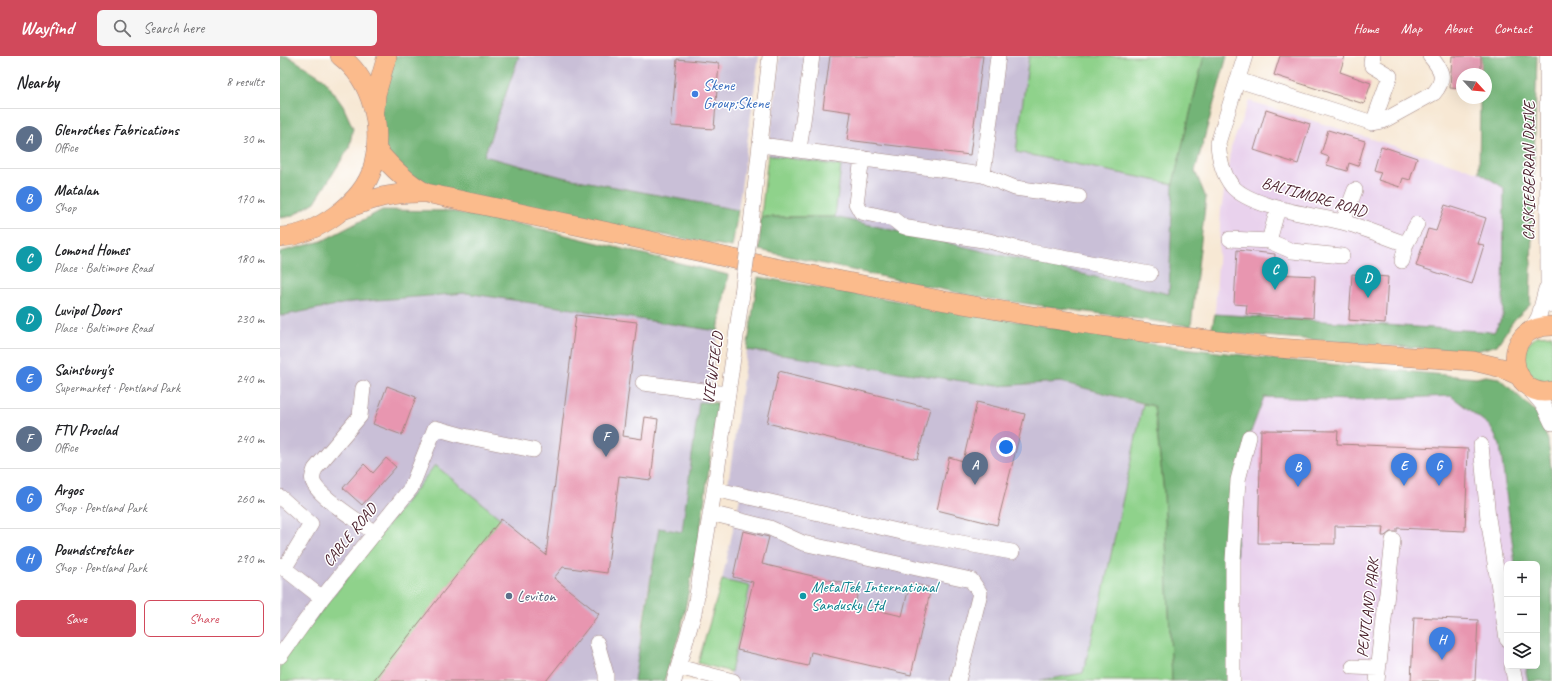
<!DOCTYPE html>
<html lang="en">
<head>
<meta charset="utf-8">
<style>
	:root { --surface:#fff; --page:#f6f6f6; --text:#202124; --muted:#757577; --line:#e0e0e0; --accent:#d1495b }
	body { margin:0; font-family:Caveat,sans-serif; background:var(--page); color:var(--text) }
	.controls { position:absolute; right:12px; bottom:12px; display:grid; overflow:hidden; border-radius:6px; box-shadow:0 4px 16px #0002 }
	.controls button { width:36px; height:36px; display:grid; place-items:center; padding:0; border:0; border-bottom:1px solid var(--line); background:var(--surface); color:var(--text); font:20px sans-serif }
	.compass { position:absolute; left:1176px; top:12px; width:36px; height:36px; border-radius:50%; background:var(--surface); box-shadow:0 4px 16px #0002; rotate:116deg }
	.you { position:absolute; left:726px; top:391px; width:14px; height:14px; margin:-10px; border:3px solid #fff; border-radius:50%; background:#1a73e8; box-shadow:0 0 0 6px #1a73e833 }
	.badge { display:grid; place-items:center; width:26px; height:26px; border-radius:50%; background:var(--accent); color:#fff; font-size:13px; font-weight:700 }
	.pin { position:absolute; translate:-50% -33px; filter:drop-shadow(0 1px 2px #0008) }
	.pin::after { content:''; position:absolute; top:21px; width:14px; height:12px; background:inherit; clip-path:polygon(0 0,100% 0,50% 100%) }
	.list { margin:0; padding:0; list-style:none }
	h2 { display:flex; justify-content:space-between; align-items:center; height:52px; margin:0; padding:0 16px; font-size:17px }
	h2 small { font-size:13px; font-weight:400; color:var(--muted) }
	.list li { display:grid; grid-template-columns:26px 1fr auto; gap:12px; align-items:center; box-sizing:border-box; height:60px; padding:0 16px; border-top:1px solid var(--line) }
	.list b { display:block; font-size:15px; white-space:nowrap }
	.list p { margin:0; font-size:13px; white-space:nowrap; color:var(--muted) }
	.list em { font-size:13px; font-style:normal; color:var(--muted) }
	.actions { display:flex; gap:8px; padding:12px 16px }
	.actions a { flex:1; padding:9px 0; border:1px solid var(--accent); border-radius:6px; text-align:center; font-size:14px; color:var(--accent) }
	.actions .main { background:var(--accent); color:#fff }
	.icon { flex:none; width:22px; height:22px; fill:none; stroke:currentColor; stroke-width:2; stroke-linecap:round; stroke-linejoin:round }
	.map { position:relative; flex:none; width:1272px; height:625px; overflow:hidden }
	header { display:flex; align-items:center; gap:24px; box-sizing:border-box; height:56px; padding:0 20px; background:var(--accent); color:#fff }
	header strong { font-size:19px }
	nav { display:flex; gap:22px; margin-inline-start:auto; font-size:14px }
	.search { width:280px; height:36px; background:var(--page); display:flex; align-items:center; gap:10px; box-sizing:border-box; padding:0 14px; border-radius:6px; color:var(--muted); font-size:15px }
	main { display:flex }
	aside { flex:1; background:var(--surface) }
	.map>svg:first-child { display:block }
	.built { fill:#e9d2ed }
	.industrial { fill:#c9bfd7 }
	.green { fill:#8fd28b; stroke:#6c785b }
	.forest { fill:#73b477; stroke:#5e6a51 }
	.building { fill:#e896b0 }
	.lines { fill:none; stroke-linecap:round; stroke-linejoin:round }
	.minor-casing { stroke:#a08480; stroke-width:16 }
	.major-casing { stroke:#a08480; stroke-width:20 }
	.minor { stroke:#fff; stroke-width:15 }
	.major { stroke:#fbbb8c; stroke-width:19 }
	.minor-bridge-casing { stroke:#a08480; stroke-width:16; stroke-linecap:butt }
	.minor-bridge { stroke:#fff; stroke-width:15 }
	.shop-dot { fill:#3f7fe0; stroke:#fff; stroke-width:1.5 }
	.service-dot { fill:#5c6f8a; stroke:#fff; stroke-width:1.5 }
	.culture-dot { fill:#0f9aa8; stroke:#fff; stroke-width:1.5 }
	.labels { text-anchor:middle; dominant-baseline:central; stroke-width:3; stroke-linejoin:round; paint-order:stroke }
	.shop-label { font-size:16px; fill:#366cbe; stroke:#fff; text-anchor:start }
	.street-label { font-size:16px; fill:#4a1f2b; stroke:#fff }
	.culture-label { font-size:16px; fill:#0d838f; stroke:#fff; text-anchor:start }
	.service-label { font-size:16px; fill:#4e5e75; stroke:#fff; text-anchor:start }
</style>
</head>
<body>
<header>
<strong>Wayfind</strong>
<div class="search"><svg class="icon" aria-label="search" viewBox="0 0 24 24"><circle cx="10" cy="10" r="6"/><path d="M15 15l6 6"/></svg>Search here</div>
<nav><a>Home</a><a>Map</a><a>About</a><a>Contact</a></nav>
</header>
<main>
<aside>
<h2>Nearby<small>8 results</small></h2>
<ul class="list">
<li><span class="badge" style="background:#5c6f8a">A</span><div><b>Glenrothes Fabrications</b><p>Office</p></div><em>30 m</em></li>
<li><span class="badge" style="background:#3f7fe0">B</span><div><b>Matalan</b><p>Shop</p></div><em>170 m</em></li>
<li><span class="badge" style="background:#0f9aa8">C</span><div><b>Lomond Homes</b><p>Place · Baltimore Road</p></div><em>180 m</em></li>
<li><span class="badge" style="background:#0f9aa8">D</span><div><b>Luvipol Doors</b><p>Place · Baltimore Road</p></div><em>230 m</em></li>
<li><span class="badge" style="background:#3f7fe0">E</span><div><b>Sainsbury's</b><p>Supermarket · Pentland Park</p></div><em>240 m</em></li>
<li><span class="badge" style="background:#5c6f8a">F</span><div><b>FTV Proclad</b><p>Office</p></div><em>240 m</em></li>
<li><span class="badge" style="background:#3f7fe0">G</span><div><b>Argos</b><p>Shop · Pentland Park</p></div><em>260 m</em></li>
<li><span class="badge" style="background:#3f7fe0">H</span><div><b>Poundstretcher</b><p>Shop · Pentland Park</p></div><em>290 m</em></li>
</ul>
<div class="actions"><a class="main">Save</a><a>Share</a></div>
</aside>
<div class="map">
<svg width="1272" height="625" viewBox="0 0 1272 625">
	<rect width="100%" height="100%" fill="#fff"/>
	<filter id="ink" filterUnits="userSpaceOnUse"><feTurbulence type="fractalNoise" baseFrequency=".025" numOctaves="2"/><feDisplacementMap in="SourceGraphic" scale="8" xChannelSelector="R" yChannelSelector="G"/><feConvolveMatrix kernelMatrix="1 2 1 2 8 2 1 2 1" color-interpolation-filters="sRGB"/></filter>
	<filter id="wash" filterUnits="userSpaceOnUse"><feTurbulence type="fractalNoise" baseFrequency=".012" numOctaves="4" result="noise"/><feDisplacementMap in="SourceGraphic" scale="16" xChannelSelector="R" yChannelSelector="G"/><feGaussianBlur stdDeviation="0.9" result="paint"/><feColorMatrix in="noise" values="0 0 0 0 0 0 0 0 0 0 0 0 0 0 0 0 0 1.4 0 .05"/><feComposite in="paint" operator="in"/></filter>
	<g filter="url(#wash)">
		<rect width="100%" height="100%" fill="#f7e8d4"/>
		<path class="built" d="M969,45L1198,116L1224,132L1223,260L1214,276L935,258L941,154L951,92Z
			M1171,340L1210,370L1220,389L1235,508H1227V610H1247L1246,616L1248,625H954L958,424L969,381L984,341L1070,344Z"/>
		<path class="industrial" d="M239,0H479L458,154L282,121L204,100Z
			M500,0H749L737,96L893,128L889,238L555,161L561,110L488,99Z
			M186,237L438,275L428,346H419L402,476L379,473L362,567L355,625H0V260L72,246Z
			M467,294L717,330L781,326L863,348L822,541L803,618L759,625H449L470,530L442,524L462,433L448,429Z"/>
		<path class="green" d="M749,0H924L893,128L736,96Z
			M488,99L561,110L555,161H481Z
			M1272,279V328L1256,326L1243,313L1244,292L1257,280Z
			M863,348L874,350L884,436L892,625H759L803,617L822,541Z
			M155,409L221,463L94,625H0V608Z
			M442,524L470,530L451,616L418,607Z"/>
		<path class="forest" d="M0,0H8L44,23L63,50L73,72L69,92L35,146L12,160L0,162Z
			M107,0H239L204,100L282,121L458,154L452,191L146,137L108,107L96,38Z
			M924,0H947L915,115L926,142L911,270L697,241L479,194L481,161H555L889,238L893,128Z
			M1201,0H1257L1250,249L1234,264L1217,289L1193,296L931,276L935,258L1214,276L1223,260L1224,132L1199,116L1200,42H1206V18H1201Z
			M102,154L170,155L241,168L448,219L438,275L186,237L72,246L0,260V196L42,185Z
			M478,221L871,288L995,303L1196,322L1206,320L1219,322L1257,357L1268,384L1272,420V625H1248L1246,616L1247,610H1257V508H1235L1220,389L1210,370L1171,340L1070,344L984,341L969,381L958,424L954,625H892L884,436L874,350L781,326L717,330L467,294Z
			M419,346L438,347L420,477L401,573L384,625H354L379,472L402,476Z"/>
		<g id="blocks">
			<path class="building" d="M550,0H703L690,99L567,84L571,56L543,52Z
				M1000,0H1065L1060,16L1091,27L1084,48L994,19Z
				M1172,0H1201V18H1182V33L1170,32Z
				M397,3L439,7L434,73L391,70Z
				M986,54L1030,68L1018,108L974,94Z
				M1048,74L1085,85L1078,110L1069,107L1067,115L1047,109L1049,101L1041,98Z
				M1101,90L1137,102L1130,124L1123,122L1120,131L1098,124L1101,116L1094,114Z
				M1165,149L1206,162L1198,188L1204,189L1192,228L1136,210L1148,173L1156,175Z
				M957,194L995,198L994,218L1035,220L1033,262L966,258L967,249L954,248Z
				M1072,218L1108,221L1105,267L1069,264Z
				M296,259L357,266L343,380L362,383L365,361L378,363L371,424L339,420L327,517L283,511L274,522L319,558L266,625H93L221,463L266,499Z
				M499,315L650,352L637,403L487,367Z
				M107,330L136,341L122,379L93,368Z
				M697,346L745,358L717,469L657,454L669,401L683,405Z
				M981,374L1058,375L1057,388L1188,393L1185,475L1117,472V476H1110L1105,480H1102L1103,471L1055,470V488L978,487Z
				M106,402L116,411L82,449L63,432L84,408L93,417Z
				M463,475L489,481L482,508L579,531L575,549L622,560L630,527L651,532L631,619L531,596L528,610L457,594L473,526L453,521Z
				M1134,561L1198,564L1195,625H1131Z"/>
		</g>
	</g>
	<g filter="url(#ink)">
		<use href="#blocks" fill-opacity="0" stroke="#a08480" stroke-width="1"/>
		<g class="lines">
			<defs>
				<path id="minor" d="M965,0L938,87C939,103 942,117 952,130C971,152 1034,159 1062,166C1083,171 1105,181 1126,188
					M1267,0L1268,228L1272,249
					M958,24L1093,67L1110,20L1093,10L1091,7L1092,0
					M1093,67L1103,65L1154,37C1167,22 1161,13 1150,0
					M481,89L703,119L735,132L799,141
					M519,94L532,0
					M582,102L576,147L581,156L613,163L622,170L628,172L709,185L751,196L870,218
					M703,119L718,0
					M1063,166L1075,134
					M471,168L490,0
					M950,183L989,185L1012,195L1062,200
					M989,185L998,152
					M1122,205L1126,188L1137,168
					M1252,273L1259,260L1266,233
					M363,327L447,338
					M1246,329L1264,350L1272,367
					M83,332L80,360L35,413C33,419 31,423 34,428C42,443 80,466 95,477
					M1201,389L1208,462L1227,583
					M434,433L626,477L732,496
					M0,441L31,468L4,513
					M430,457L490,472L523,487L691,524L700,537L678,625
					M0,509L42,542
					M317,587L326,618V625
					M0,600L42,542L131,432L155,372L184,380L253,394
					M1232,610L1235,625
					M398,611L453,625
					M1073,611L1098,612
					M394,625L414,557L436,423L462,238
					M953,625V505L958,424L969,381
					M1097,625L1113,484"/>
				<path id="major" d="M95,53L96,38L107,0
					M96,93C111,111 126,126 146,137
					M63,154C94,142 112,136 146,137L491,211L665,245L753,260L870,277L998,292L1193,305L1222,312L1240,320
					M0,181C36,180 83,146 93,111C103,72 93,25 60,0
					M1272,270C1216,270 1230,345 1272,335"/>
			</defs>
			<use href="#minor" class="minor-casing"/>
			<use href="#major" class="major-casing"/>
			<use href="#minor" class="minor"/>
			<use href="#major" class="major"/>
			<defs>
				<path id="minor-bridge" d="M462,238L471,168"/>
			</defs>
			<use href="#minor-bridge" class="minor-bridge-casing"/>
			<use href="#minor-bridge" class="minor-bridge"/>
		</g>
	</g>
	<circle class="shop-dot" cx="415" cy="38" r="4"/>
	<circle class="service-dot" cx="229" cy="540" r="4"/>
	<circle class="culture-dot" cx="523" cy="540" r="4"/>
	<g class="labels">
		<g class="shop-label">
			<text x="423" y="29">Skene<tspan x="423" dy="18">Group;Skene</tspan></text>
		</g>
		<g class="street-label">
			<text transform="translate(1249 115) rotate(-90)">CASKIEBERRAN DRIVE</text>
			<text transform="translate(1034 141) rotate(16)">BALTIMORE ROAD</text>
			<text transform="translate(433 312) rotate(-82)">VIEWFIELD</text>
			<text transform="translate(70 479) rotate(-51)">CABLE ROAD</text>
			<text transform="translate(1088 552) rotate(-83)">PENTLAND PARK</text>
		</g>
		<g class="culture-label">
			<text x="531" y="531">MetalTek International<tspan x="531" dy="18">Sandusky Ltd</tspan></text>
		</g>
		<g class="service-label">
			<text x="237" y="540">Leviton</text>
		</g>
	</g>
</svg>
<div class="controls">
<button>+</button>
<button>−</button>
<button><svg class="icon" aria-label="layers" viewBox="0 0 24 24"><path d="M12 4l9 5-9 5-9-5zM3 14l9 5 9-5"/></svg></button>
</div>
<svg class="compass" viewBox="-18 -18 36 36"><path d="M0-13l5 13h-10z" fill="#e53935"/><path d="M0 13l5-13h-10z" fill="#757577"/></svg>
<div class="you"></div>
<div class="pin badge" style="left:695px;top:429px;background:#5c6f8a">A</div>
<div class="pin badge" style="left:1018px;top:431px;background:#3f7fe0">B</div>
<div class="pin badge" style="left:995px;top:234px;background:#0f9aa8">C</div>
<div class="pin badge" style="left:1088px;top:242px;background:#0f9aa8">D</div>
<div class="pin badge" style="left:1124px;top:430px;background:#3f7fe0">E</div>
<div class="pin badge" style="left:326px;top:401px;background:#5c6f8a">F</div>
<div class="pin badge" style="left:1159px;top:430px;background:#3f7fe0">G</div>
<div class="pin badge" style="left:1162px;top:604px;background:#3f7fe0">H</div>
</div>
</main>
</body>
</html>
